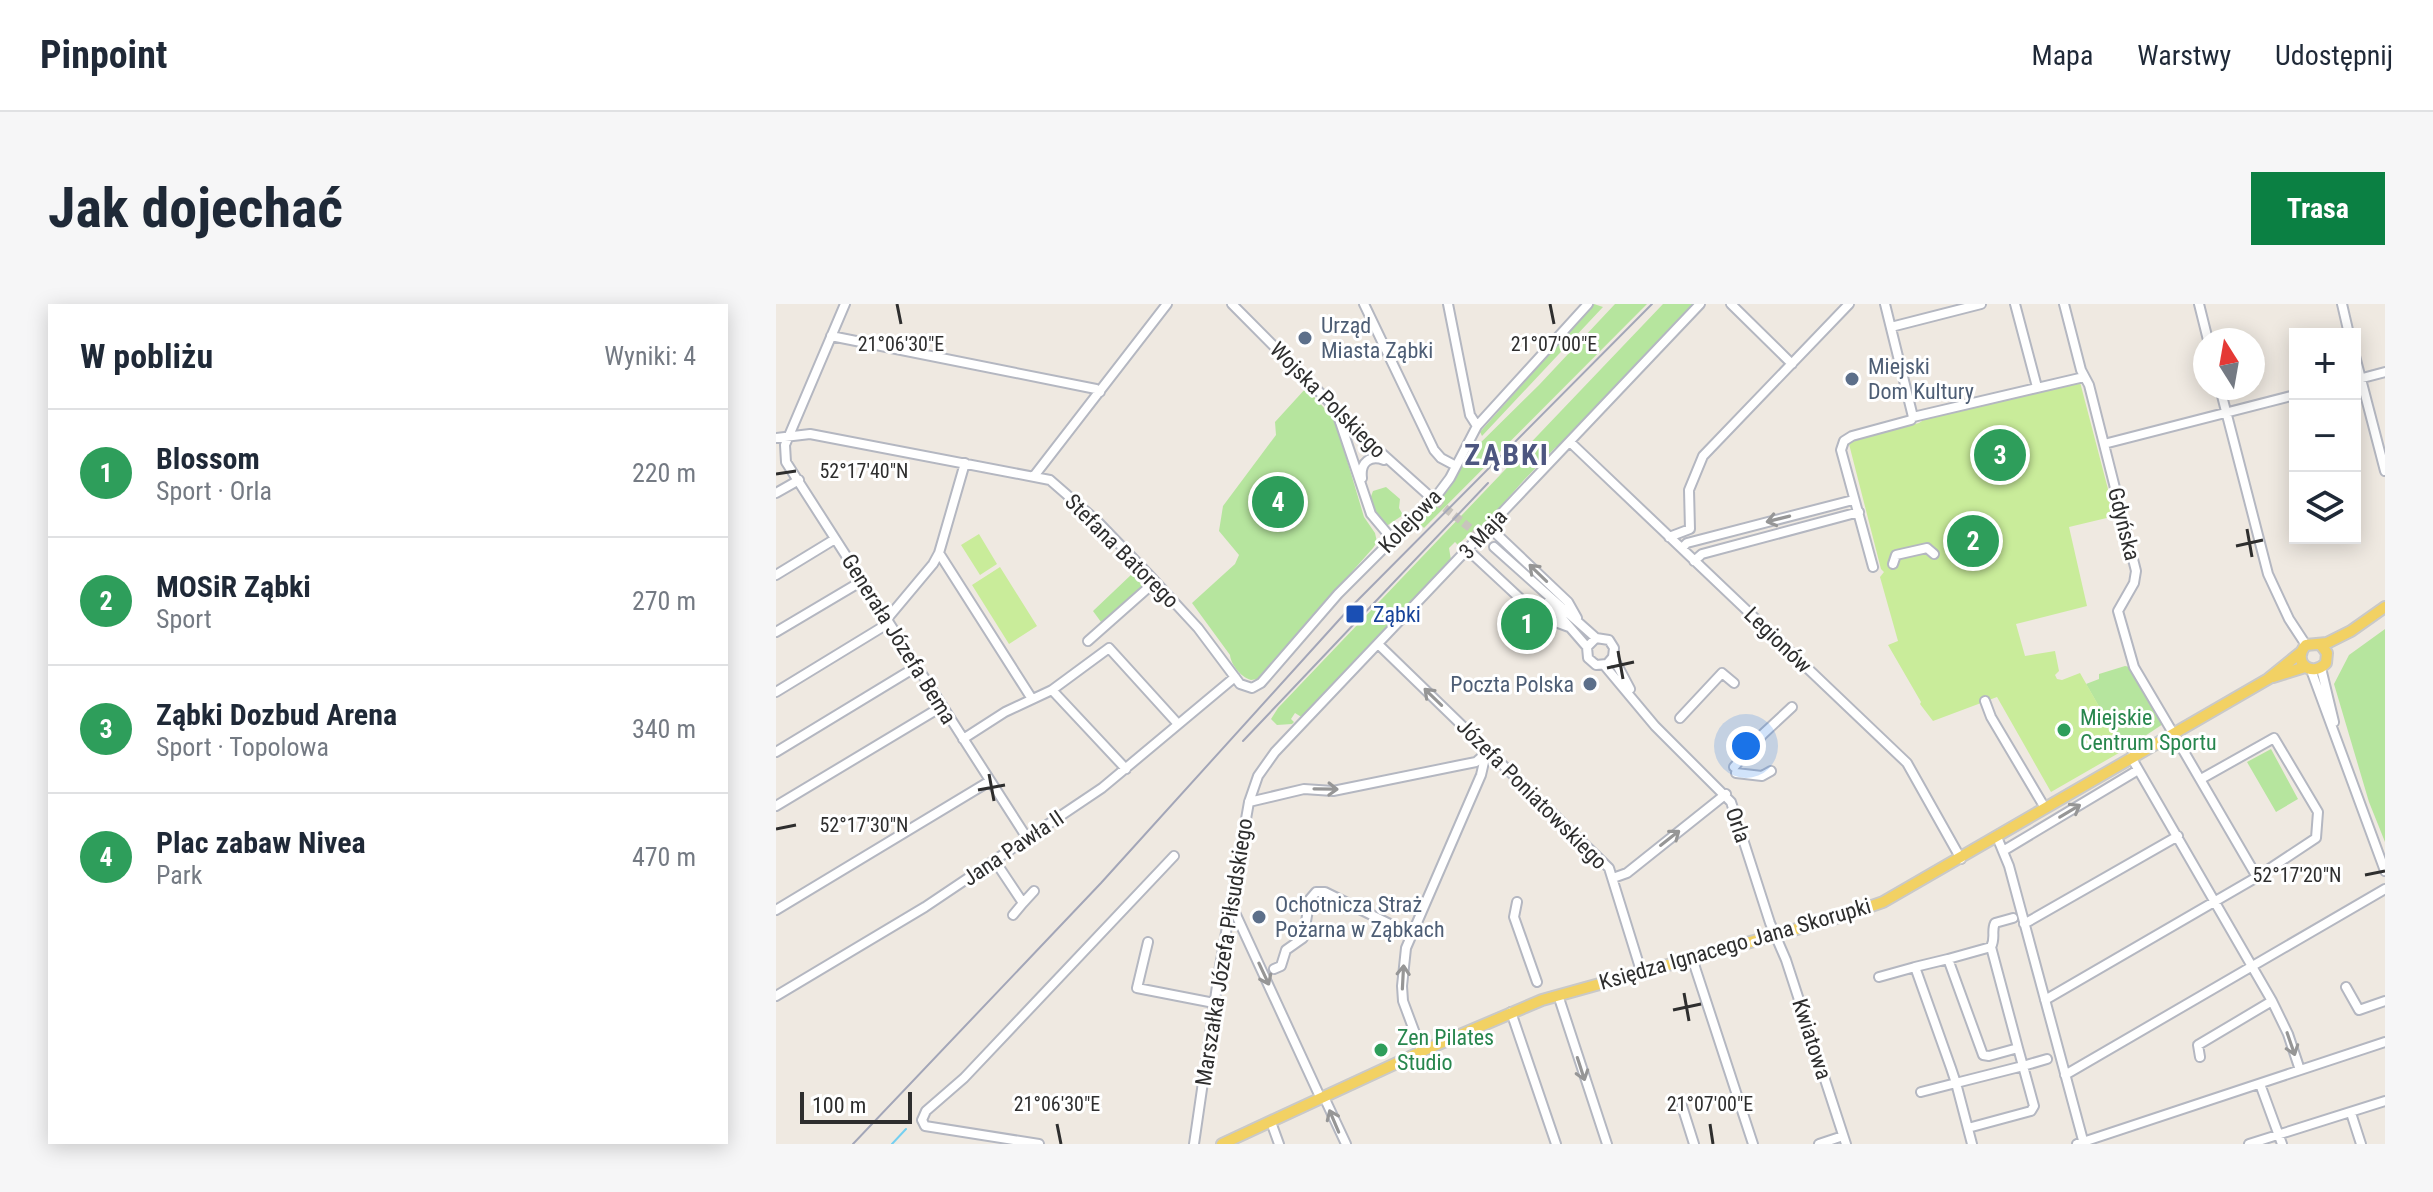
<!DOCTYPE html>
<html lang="pl">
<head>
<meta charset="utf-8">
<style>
	:root { --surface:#fff; --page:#f6f6f7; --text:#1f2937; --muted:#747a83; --line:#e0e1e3; --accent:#0b8043 }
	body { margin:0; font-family:"Roboto Condensed",sans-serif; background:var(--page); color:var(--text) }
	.controls { position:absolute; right:24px; top:24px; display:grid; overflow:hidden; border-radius:0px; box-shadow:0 4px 20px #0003 }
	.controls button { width:72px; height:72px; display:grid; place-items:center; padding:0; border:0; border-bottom:2px solid var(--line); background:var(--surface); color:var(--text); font:40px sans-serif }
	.compass { position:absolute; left:1417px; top:24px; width:72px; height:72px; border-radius:50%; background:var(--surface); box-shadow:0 4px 20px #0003; rotate:349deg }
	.scale { position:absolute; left:24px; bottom:20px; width:112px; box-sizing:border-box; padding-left:8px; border:4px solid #2e2e2e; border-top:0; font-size:22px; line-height:28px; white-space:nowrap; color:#2e2e2e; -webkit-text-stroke:6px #fff; paint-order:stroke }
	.you { position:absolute; left:970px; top:442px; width:28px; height:28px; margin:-20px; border:6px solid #fff; border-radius:50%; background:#1a73e8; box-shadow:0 0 0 12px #1a73e833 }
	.badge { display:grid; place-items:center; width:52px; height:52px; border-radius:50%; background:var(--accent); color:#fff; font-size:26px; font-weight:700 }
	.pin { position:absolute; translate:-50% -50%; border:4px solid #fff; box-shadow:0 2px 8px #0006 }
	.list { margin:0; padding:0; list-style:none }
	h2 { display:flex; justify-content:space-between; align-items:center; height:104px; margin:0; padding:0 32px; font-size:34px }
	h2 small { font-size:26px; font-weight:400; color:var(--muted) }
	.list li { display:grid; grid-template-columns:52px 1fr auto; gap:24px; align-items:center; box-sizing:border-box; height:128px; padding:0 32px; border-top:2px solid var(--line) }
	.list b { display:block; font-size:30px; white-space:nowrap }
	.list p { margin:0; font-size:26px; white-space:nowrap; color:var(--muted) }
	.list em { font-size:26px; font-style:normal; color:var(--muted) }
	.icon { flex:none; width:44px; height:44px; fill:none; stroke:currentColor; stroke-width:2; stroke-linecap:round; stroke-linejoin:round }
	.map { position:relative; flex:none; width:1609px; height:840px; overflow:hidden; border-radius:0px }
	header { display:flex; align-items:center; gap:48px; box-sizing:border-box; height:112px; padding:0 40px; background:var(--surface); border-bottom:2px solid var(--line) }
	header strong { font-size:38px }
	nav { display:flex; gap:44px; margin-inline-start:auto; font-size:28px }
	.intro { display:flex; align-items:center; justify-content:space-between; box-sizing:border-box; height:192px; padding:0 48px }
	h1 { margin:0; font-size:56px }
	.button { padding:20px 36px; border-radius:0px; background:var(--accent); color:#fff; font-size:28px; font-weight:700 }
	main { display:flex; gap:48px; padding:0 48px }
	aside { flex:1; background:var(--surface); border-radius:0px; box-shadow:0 4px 20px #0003 }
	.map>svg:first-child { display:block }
	.green { fill:#b6e59e }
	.pitch { fill:#c9ec9a }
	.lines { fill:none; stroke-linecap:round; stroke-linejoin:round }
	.stream { stroke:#75cff0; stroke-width:2 }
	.minor-tunnel { stroke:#c8c4bd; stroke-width:8; stroke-dasharray:8 4; stroke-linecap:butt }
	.minor-casing { stroke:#b4b7c1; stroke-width:12 }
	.major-casing { stroke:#c9c9c9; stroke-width:14 }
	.minor { stroke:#fff; stroke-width:8 }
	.major { stroke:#f2d163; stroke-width:10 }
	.rail { stroke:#a3a6b8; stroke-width:2 }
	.oneway { stroke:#969696 }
	.ticks { fill:none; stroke:#2e2e2e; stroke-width:3 }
	.service-dot { fill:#5c6f8a; stroke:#fff; stroke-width:3 }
	.transit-dot { fill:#1a4fb4; stroke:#fff; stroke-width:3 }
	.leisure-dot { fill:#2e9e5b; stroke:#fff; stroke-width:3 }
	.labels { text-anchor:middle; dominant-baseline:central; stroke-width:6; stroke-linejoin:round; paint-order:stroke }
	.service-label { font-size:22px; fill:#4e5e75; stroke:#fff; text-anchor:start }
	.street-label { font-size:22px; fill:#2e2e2e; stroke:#fff }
	.transit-label { font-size:22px; fill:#164399; stroke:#fff; text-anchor:start }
	.leisure-label { font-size:22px; fill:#27864d; stroke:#fff; text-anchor:start }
	.district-label { font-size:30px; font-weight:bold; letter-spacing:2px; fill:#4d5680; stroke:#fff }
	.ticks-label { font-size:20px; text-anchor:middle; fill:#2e2e2e; stroke:#fff; stroke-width:6; stroke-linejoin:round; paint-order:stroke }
</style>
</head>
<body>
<header>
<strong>Pinpoint</strong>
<nav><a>Mapa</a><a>Warstwy</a><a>Udostępnij</a></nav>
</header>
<div class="intro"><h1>Jak dojechać</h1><a class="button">Trasa</a></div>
<main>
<aside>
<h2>W pobliżu<small>Wyniki: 4</small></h2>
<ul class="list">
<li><span class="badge" style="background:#2e9e5b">1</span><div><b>Blossom</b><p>Sport · Orla</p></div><em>220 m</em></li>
<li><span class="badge" style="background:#2e9e5b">2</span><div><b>MOSiR Ząbki</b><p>Sport</p></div><em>270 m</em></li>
<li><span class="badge" style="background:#2e9e5b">3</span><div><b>Ząbki Dozbud Arena</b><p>Sport · Topolowa</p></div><em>340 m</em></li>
<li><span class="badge" style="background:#2e9e5b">4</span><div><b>Plac zabaw Nivea</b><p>Park</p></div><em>470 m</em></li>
</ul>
</aside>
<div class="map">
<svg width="1609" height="840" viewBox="0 0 1609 840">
	<rect width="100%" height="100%" fill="#efe9e1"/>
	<path class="green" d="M818,0L827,3L706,132L704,128Z
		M839,0H871L648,224L644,220L627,233L673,185L690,153L763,81Z
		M887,0H918L786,140L779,144L748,176L694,237L690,233L682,241L679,238L673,244L675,256L527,414L519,409L515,415L518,418L516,420L501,421L495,415L502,404Z
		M530,84L559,116L588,213L599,229L601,238L597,244L481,375L475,376C465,373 455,361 454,351L416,299L459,260L463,251L443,227L447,202L500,131L499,118Z
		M610,183L624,195L623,204L627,211L609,223L599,210L594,195L597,187Z
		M357,269L369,282L341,308L325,318L317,307Z
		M1609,325V538L1593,498L1558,380L1573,351Z
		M1349,362L1354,363L1387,420L1348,446L1310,380L1323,375V370Z
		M1495,445L1522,495L1500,508L1471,458Z"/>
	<path class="pitch" d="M1304,78L1339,212L1293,223L1311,302L1240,320L1249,352L1279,347L1283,367L1279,371L1281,375L1286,376L1304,369L1348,446L1275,488L1221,393L1157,417L1144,400L1145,398L1112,341L1122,337L1104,273L1108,268L1105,265L1073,140L1082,134L1143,119L1146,117V114Z
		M203,230L221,260L204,271L185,241Z
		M224,263L261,322L233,340L196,281Z"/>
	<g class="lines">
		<path class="stream" d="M116,840L130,825"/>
		<path class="minor-tunnel" d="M650,189L718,243"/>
		<defs>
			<path id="minor" d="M69,0L9,141L10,158L251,534
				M456,0L591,136L650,189
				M588,0L658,146L665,154L680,162
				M672,0L694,111L701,122
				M955,0L1016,60
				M1239,0L1261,83
				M1288,0L1305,66L1313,81L1360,267L1358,279L1342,307L1358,363L1397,429
				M1423,0L1432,36
				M1566,0L1573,30
				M1115,23L1205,0
				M55,32L320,85L324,88
				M1579,52L1609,167
				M1579,76L1609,68
				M1444,84L1492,270L1513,315L1530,341
				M560,106L595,210L616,235
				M1137,113L1308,73
				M0,134L34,130L274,176L321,217L374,272L422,324L464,380L476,384L485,379L562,290L662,190L674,174L701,122L812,0
				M794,138L1131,459L1185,555
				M1328,140L1519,91
				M258,172L391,0
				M586,174C584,158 594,151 608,156
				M0,189L23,176
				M713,223L792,298L801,314
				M893,233L914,225L913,186L927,152L1073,0
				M718,243L820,334
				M906,244L911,239L1077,196
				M692,246L763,312L793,323
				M163,249L256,395
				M918,257L926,250L1083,208
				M1117,260L1120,251L1151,244L1158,250
				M1097,263L1065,146L1068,137L1076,132L1135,116L1137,113L1109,0
				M0,271L59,235
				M772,298L811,343
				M111,315L157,260L163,249L189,159
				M0,328L86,277
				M312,337L373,283
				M602,340L833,564L865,667
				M837,353L831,360L820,361L812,354L811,343L820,334L833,336L838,344L837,353L854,385
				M828,361L879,422L955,498L994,619L1010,656L1070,840
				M1545,364L1558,418
				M1535,366L1609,567
				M276,386L350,465
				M0,388L113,319
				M1209,397L1215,413L1269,504
				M904,414L946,369L958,379
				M187,435L229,408L276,386L333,344L402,420
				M1407,446L1481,573
				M0,448L140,363
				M1355,453L1496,697L1512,730L1524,766
				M958,463L987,430L1016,403
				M960,469L986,472L995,467
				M473,498L528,485L557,487L680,462L700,458L709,450
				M0,502L165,403
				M1221,533L1233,562L1308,840
				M1227,547L1362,466
				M219,557L247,599L258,587
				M837,574L851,569L950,490
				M741,598L738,613L761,678
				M455,600L545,795
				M0,606L214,477
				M237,611L247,599
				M1248,620L1402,532
				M372,638L361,684L438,699
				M1215,643C1220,634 1215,627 1219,619L1237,614
				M916,654L977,840
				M1139,663L1172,655L1207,751L1213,752L1242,744L1215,643L1172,655
				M498,665L505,662L510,646L527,634L534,595L540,588H549L628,627
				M1103,673L1139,663L1175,764L1180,779L1145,788
				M1570,683L1583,706L1609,697
				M782,691L831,840
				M0,692L149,603L326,484L459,373
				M1269,696L1481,573L1540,534L1542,508L1498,434L1425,475
				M735,708L780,840
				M1242,744L1247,762L1271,755
				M646,748L627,697L626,682L630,644L705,471L708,458L705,454
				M1424,753L1422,741L1496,697
				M1289,771L1609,585
				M1484,780L1506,840
				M548,793L570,840
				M906,802L918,840
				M1575,809L1585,840
				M495,818L503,840
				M1192,824L1255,807L1258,802L1247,762L1180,779L1196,840
				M263,840L149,822L146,816L150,807L188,774L398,552
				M418,840L443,668L473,498L482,472L499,448L924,0
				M1043,840L1067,832
				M1301,840L1609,738
				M1473,840L1609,797"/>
			<path id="major" d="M1545,341L1551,349L1550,359C1535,375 1515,357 1530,341L1551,339L1575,327L1609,303
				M1497,373L1529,363
				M446,840L651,745L766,696L1064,613L1107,598L1492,375L1524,349"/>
		</defs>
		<use href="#minor" class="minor-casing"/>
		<use href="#major" class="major-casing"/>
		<use href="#minor" class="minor"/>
		<use href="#major" class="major"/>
		<path class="rail" d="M467,437L712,179
			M77,840L325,579L572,306L876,0"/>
	</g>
	<defs><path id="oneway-shaft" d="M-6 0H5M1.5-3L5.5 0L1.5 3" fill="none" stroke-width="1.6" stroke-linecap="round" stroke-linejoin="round" transform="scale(2)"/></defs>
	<g class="oneway">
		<use href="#oneway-shaft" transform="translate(1002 215) rotate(166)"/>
		<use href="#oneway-shaft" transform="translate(762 269) rotate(-136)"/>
		<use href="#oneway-shaft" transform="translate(657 393) rotate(-136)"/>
		<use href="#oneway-shaft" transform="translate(550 485) rotate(1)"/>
		<use href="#oneway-shaft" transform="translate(1294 507) rotate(-31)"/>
		<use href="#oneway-shaft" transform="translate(894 534) rotate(-38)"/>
		<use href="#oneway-shaft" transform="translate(488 670) rotate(65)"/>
		<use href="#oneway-shaft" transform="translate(627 673) rotate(-87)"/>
		<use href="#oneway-shaft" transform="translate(1515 740) rotate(71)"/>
		<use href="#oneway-shaft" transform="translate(805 765) rotate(72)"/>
		<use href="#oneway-shaft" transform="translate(558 817) rotate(-113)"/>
	</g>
	<path class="ticks" d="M121,0L125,20M774,0L778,20M0,170L20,167M1471,225L1476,253M1460,242L1487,236M842,347L847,375M831,364L858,358M213,470L218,497M202,486L229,481M0,525L20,521M1589,571L1609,567M908,689L913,717M897,706L925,700M281,820L285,840M934,820L937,840"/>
	<g class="service-dot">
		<circle cx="529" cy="34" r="8"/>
		<circle cx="1076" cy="75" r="8"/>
		<circle cx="814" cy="380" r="8"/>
		<circle cx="483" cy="613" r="8"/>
	</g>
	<rect class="transit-dot" x="569" y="300" width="20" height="20" rx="4"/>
	<g class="leisure-dot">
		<circle cx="1288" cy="426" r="8"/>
		<circle cx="605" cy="746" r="8"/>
	</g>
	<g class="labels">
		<g class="service-label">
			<text x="545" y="21">Urząd<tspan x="545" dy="25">Miasta Ząbki</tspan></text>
			<text x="1092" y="62">Miejski<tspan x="1092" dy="25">Dom Kultury</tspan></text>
			<text x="798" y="380" text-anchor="end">Poczta Polska</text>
			<text x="499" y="600">Ochotnicza Straż<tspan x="499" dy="25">Pożarna w Ząbkach</tspan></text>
		</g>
		<g class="street-label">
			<text transform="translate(552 96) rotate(45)">Wojska Polskiego</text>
			<text transform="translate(634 217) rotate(-46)">Kolejowa</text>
			<text transform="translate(1348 220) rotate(76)">Gdyńska</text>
			<text transform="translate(707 230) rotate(-47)">3 Maja</text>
			<text transform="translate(346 247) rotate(45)">Stefana Batorego</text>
			<text transform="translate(123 335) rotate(58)">Generała Józefa Bema</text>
			<text transform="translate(1002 336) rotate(44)">Legionów</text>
			<text transform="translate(756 490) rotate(45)">Józefa Poniatowskiego</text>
			<text transform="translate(962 521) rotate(71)">Orla</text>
			<text transform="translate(237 544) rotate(-34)">Jana Pawła II</text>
			<text transform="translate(959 640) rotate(-16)">Księdza Ignacego Jana Skorupki</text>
			<text transform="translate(448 648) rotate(-81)">Marszałka Józefa Piłsudskiego</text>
			<text transform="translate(1036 735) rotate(72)">Kwiatowa</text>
		</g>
		<g class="transit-label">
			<text x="597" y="310">Ząbki</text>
		</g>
		<g class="leisure-label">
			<text x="1304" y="413">Miejskie<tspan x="1304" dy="25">Centrum Sportu</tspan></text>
			<text x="621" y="733">Zen Pilates<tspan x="621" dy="25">Studio</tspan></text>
		</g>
		<g class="district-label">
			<text x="731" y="150">ZĄBKI</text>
		</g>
	</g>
	<g class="ticks-label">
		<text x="125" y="47">21°06'30"E</text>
		<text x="778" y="47">21°07'00"E</text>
		<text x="88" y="174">52°17'40"N</text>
		<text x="88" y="528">52°17'30"N</text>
		<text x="1521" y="578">52°17'20"N</text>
		<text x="281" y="807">21°06'30"E</text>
		<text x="934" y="807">21°07'00"E</text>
	</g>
</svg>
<div class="controls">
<button>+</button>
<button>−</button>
<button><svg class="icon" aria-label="layers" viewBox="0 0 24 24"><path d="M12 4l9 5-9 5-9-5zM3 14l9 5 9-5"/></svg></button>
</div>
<svg class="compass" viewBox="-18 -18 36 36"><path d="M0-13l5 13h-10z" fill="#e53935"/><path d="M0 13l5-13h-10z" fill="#747a83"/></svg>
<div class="scale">100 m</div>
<div class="you"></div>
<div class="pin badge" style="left:751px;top:320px;background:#2e9e5b">1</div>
<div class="pin badge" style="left:1197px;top:237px;background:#2e9e5b">2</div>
<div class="pin badge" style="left:1224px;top:151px;background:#2e9e5b">3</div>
<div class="pin badge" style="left:502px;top:198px;background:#2e9e5b">4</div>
</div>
</main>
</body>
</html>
